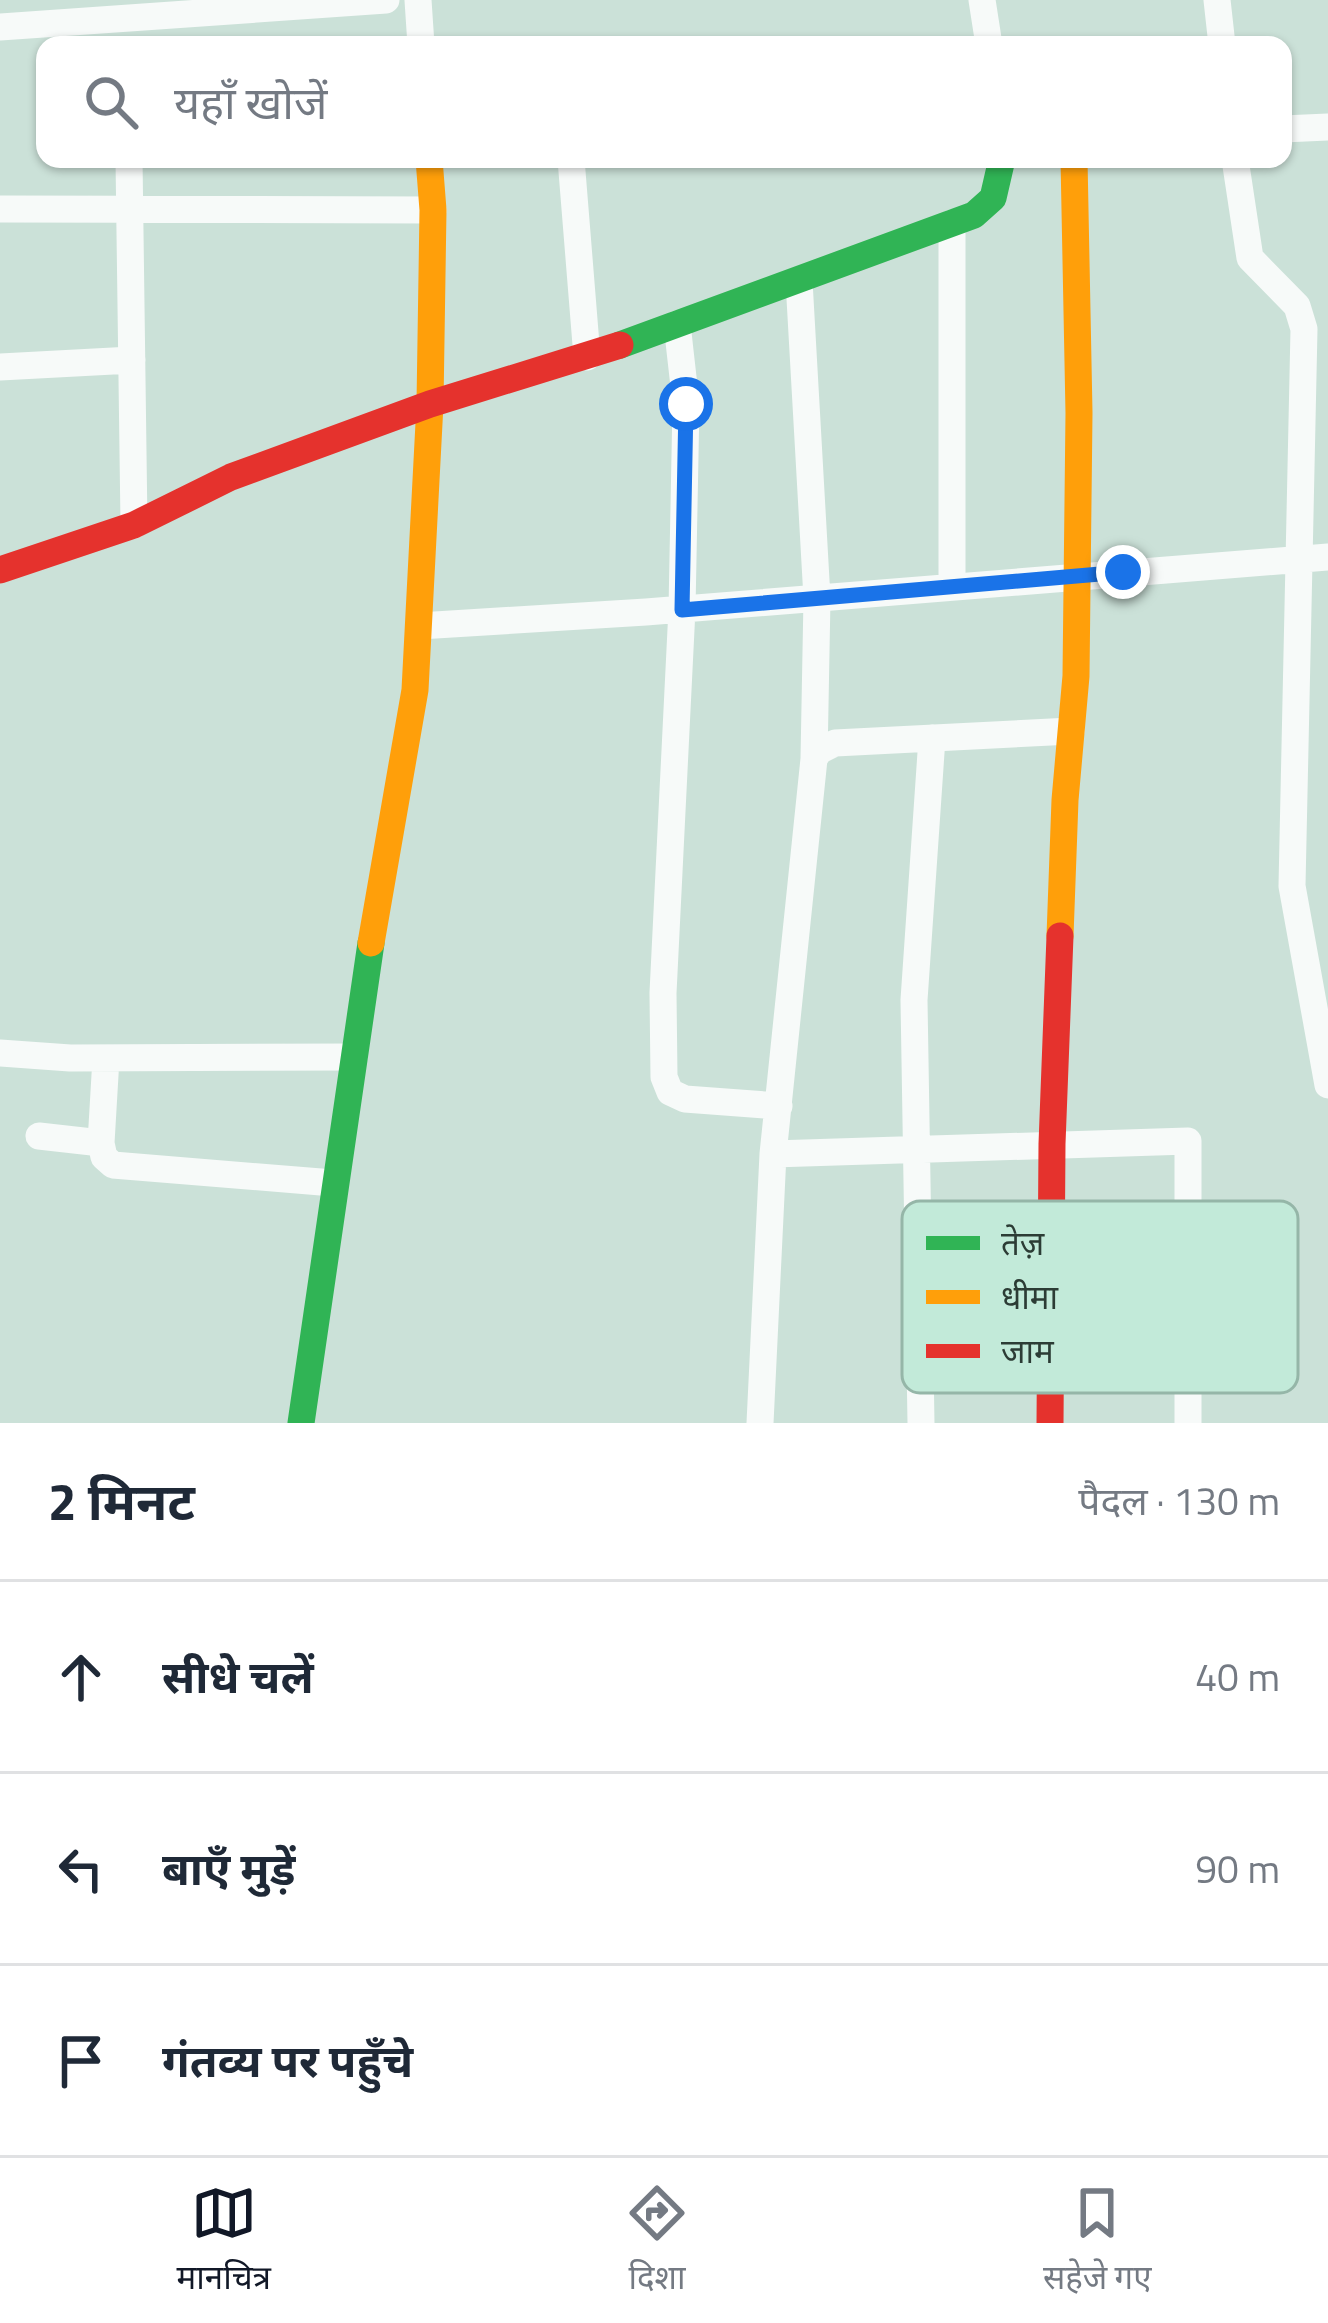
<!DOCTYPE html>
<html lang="hi">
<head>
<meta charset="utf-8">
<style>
	:root { --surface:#fff; --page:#f6f6f7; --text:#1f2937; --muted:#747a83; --line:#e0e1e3; --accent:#111827 }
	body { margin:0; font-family:"Titillium Web","Noto Sans Devanagari",sans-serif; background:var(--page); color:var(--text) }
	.stop { position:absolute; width:36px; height:36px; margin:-27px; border:9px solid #1a73e8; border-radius:50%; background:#fff }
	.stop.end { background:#1a73e8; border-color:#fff; box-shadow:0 3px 12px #0008 }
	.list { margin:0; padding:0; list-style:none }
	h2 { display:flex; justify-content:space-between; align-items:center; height:156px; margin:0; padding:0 48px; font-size:51px }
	h2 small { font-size:39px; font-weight:400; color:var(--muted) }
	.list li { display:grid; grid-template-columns:78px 1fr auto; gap:36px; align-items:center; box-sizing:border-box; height:192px; padding:0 48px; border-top:3px solid var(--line) }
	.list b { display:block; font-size:45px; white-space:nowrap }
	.list em { font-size:39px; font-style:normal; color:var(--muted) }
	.icon { flex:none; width:66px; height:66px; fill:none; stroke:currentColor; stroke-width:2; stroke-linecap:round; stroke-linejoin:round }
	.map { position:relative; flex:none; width:1328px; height:1423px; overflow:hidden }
	.search { position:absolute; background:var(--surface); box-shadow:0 3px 9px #0004; left:36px; right:36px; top:36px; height:132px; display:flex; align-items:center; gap:30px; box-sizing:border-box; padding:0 42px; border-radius:24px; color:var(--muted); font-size:45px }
	.sheet { height:732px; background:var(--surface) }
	nav { display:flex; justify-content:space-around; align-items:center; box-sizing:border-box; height:168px; border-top:3px solid var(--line); background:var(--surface); font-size:33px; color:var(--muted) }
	nav a { display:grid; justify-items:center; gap:6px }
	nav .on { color:var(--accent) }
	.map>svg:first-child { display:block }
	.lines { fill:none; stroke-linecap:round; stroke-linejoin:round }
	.street { stroke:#f7faf9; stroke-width:27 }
	.fast { stroke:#30b455; stroke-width:27 }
	.slow { stroke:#ff9f0a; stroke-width:27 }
	.jam { stroke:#e5322d; stroke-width:27 }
	.route { stroke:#1a73e8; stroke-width:15 }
	.key { fill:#c2ead9; stroke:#95b6a8; stroke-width:3 }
	.key-label { font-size:33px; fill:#2c3c35 }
</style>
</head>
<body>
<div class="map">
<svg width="1328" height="1423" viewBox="0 0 1328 1423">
	<rect width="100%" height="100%" fill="#cbe1d8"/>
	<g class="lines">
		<path class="street" d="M418,0L421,45
			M982,0L989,45
			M1217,0L1222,45
			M0,27L386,0
			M1283,129L1328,127
			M129,159L134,525
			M571,159L587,357
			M1235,159L1250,258L1297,306L1304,329L1292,886L1328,1085
			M0,209L433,210
			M799,281L817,598L814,759
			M677,324L686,404L682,609L663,993L664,1077L670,1092L685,1099L779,1106
			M0,367L132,360
			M952,586V223
			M419,626L646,612L1328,557
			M0,1053L70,1058L354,1057
			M39,1136L101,1143L106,1058
			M101,1143L104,1157L113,1165L333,1183
			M773,1154L814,759L819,751L835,743L1071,731
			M760,1423L773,1154L1188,1141V1423
			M921,1423L914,1000L932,738"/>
		<path class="fast" d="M620,345L974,215L993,198L1002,159
			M301,1423L371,943"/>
		<path class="slow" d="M1060,936L1065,800L1076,676L1079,413L1074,159
			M371,943L415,690L430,404L433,210L429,159"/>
		<path class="jam" d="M0,570L134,525L231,477L430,404L620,345
			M1050,1423L1052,1144L1060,936"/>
	</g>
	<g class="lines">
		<path class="route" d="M686,404L682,610L1123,572"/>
	</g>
	<rect x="902" y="1201" width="396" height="192" rx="18" class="key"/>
	<rect x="926" y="1236" width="54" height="14" fill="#30b455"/>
	<rect x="926" y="1290" width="54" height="14" fill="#ff9f0a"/>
	<rect x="926" y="1344" width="54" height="14" fill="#e5322d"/>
	<g class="key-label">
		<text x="1001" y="1255">तेज़</text>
		<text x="1001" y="1309">धीमा</text>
		<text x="1001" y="1363">जाम</text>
	</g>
</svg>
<div class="stop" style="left:686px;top:404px"></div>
<div class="stop end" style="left:1123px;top:572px"></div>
<div class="search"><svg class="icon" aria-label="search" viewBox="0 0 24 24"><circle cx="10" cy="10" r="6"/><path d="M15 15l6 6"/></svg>यहाँ खोजें</div>
</div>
<section class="sheet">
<h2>2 मिनट<small>पैदल · 130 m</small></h2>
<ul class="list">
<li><svg class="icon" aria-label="ahead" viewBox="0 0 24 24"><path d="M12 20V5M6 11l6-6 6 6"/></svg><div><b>सीधे चलें</b></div><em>40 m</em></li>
<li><svg class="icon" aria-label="left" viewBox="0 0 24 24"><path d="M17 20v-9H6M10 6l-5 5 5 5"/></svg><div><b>बाएँ मुड़ें</b></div><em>90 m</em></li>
<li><svg class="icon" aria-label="arrive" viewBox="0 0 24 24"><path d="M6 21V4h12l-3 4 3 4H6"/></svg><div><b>गंतव्य पर पहुँचे</b></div></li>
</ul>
</section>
<nav>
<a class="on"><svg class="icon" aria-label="map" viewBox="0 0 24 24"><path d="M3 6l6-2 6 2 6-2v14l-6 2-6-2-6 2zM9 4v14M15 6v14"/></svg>मानचित्र</a>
<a><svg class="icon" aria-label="directions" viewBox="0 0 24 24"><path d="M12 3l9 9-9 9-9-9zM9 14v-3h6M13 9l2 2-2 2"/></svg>दिशा</a>
<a><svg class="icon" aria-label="saved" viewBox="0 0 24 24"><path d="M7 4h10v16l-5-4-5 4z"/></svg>सहेजे गए</a>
</nav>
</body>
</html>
